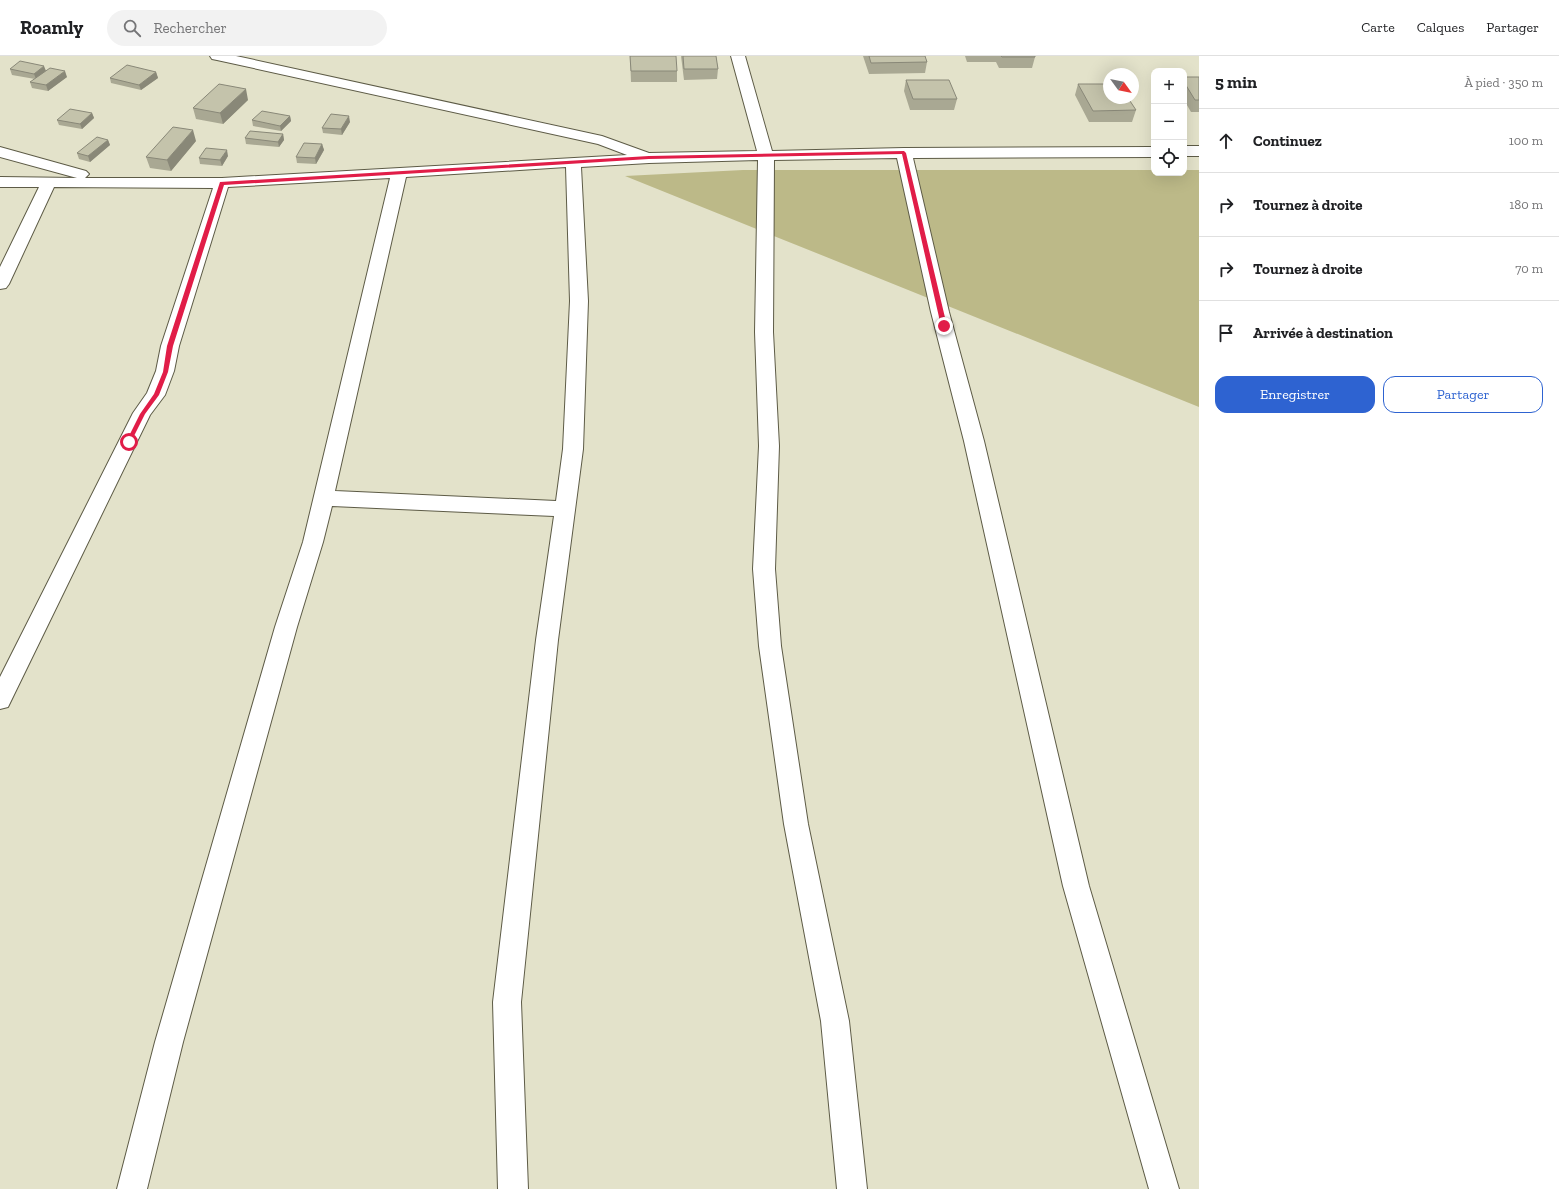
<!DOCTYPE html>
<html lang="fr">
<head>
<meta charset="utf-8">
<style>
	:root { --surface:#fff; --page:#f2f2f2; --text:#202124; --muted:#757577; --line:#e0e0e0; --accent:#2e63d1 }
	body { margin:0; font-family:"Zilla Slab",serif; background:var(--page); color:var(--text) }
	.controls { position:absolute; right:12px; top:12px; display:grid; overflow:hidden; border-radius:8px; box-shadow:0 4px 16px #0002 }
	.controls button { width:36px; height:36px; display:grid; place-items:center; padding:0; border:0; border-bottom:1px solid var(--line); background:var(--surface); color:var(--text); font:20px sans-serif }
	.compass { position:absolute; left:1103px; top:12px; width:36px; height:36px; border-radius:50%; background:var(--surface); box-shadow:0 4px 16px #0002; rotate:123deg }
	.stop { position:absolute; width:12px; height:12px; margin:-9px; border:3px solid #e11d48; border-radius:50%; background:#fff }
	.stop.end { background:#e11d48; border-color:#fff; box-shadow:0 1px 4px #0008 }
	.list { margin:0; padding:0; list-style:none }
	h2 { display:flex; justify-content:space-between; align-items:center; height:52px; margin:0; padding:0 16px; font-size:17px }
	h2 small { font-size:13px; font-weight:400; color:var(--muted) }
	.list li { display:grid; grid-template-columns:26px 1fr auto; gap:12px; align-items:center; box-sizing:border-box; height:64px; padding:0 16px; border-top:1px solid var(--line) }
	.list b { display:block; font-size:15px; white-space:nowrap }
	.list em { font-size:13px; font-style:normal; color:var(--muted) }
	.actions { display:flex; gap:8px; padding:12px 16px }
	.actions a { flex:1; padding:9px 0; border:1px solid var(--accent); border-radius:12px; text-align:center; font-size:14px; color:var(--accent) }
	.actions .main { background:var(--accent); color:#fff }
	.icon { flex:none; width:22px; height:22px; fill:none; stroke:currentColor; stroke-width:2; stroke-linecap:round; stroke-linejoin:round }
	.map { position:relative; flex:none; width:1199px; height:1133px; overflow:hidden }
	header { display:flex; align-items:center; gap:24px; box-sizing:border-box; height:56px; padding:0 20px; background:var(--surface); border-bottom:1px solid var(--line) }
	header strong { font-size:19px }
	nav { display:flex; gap:22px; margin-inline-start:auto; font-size:14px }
	.search { width:280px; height:36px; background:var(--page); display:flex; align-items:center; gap:10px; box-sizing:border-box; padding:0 14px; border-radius:22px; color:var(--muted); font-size:15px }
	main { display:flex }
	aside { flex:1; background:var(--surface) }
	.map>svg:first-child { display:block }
	.green { fill:#bcb988 }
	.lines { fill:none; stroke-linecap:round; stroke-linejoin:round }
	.minor-casing { stroke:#5d5b46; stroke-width:2 }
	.minor { fill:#fff; fill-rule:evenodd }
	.wall { fill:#a9a893 }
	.shaded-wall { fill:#898878 }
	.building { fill:#c4c3ab; stroke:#898878 }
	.route { fill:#e11d48 }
</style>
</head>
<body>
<header>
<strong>Roamly</strong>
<div class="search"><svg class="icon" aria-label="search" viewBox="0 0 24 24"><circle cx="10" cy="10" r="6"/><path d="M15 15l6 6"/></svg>Rechercher</div>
<nav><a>Carte</a><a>Calques</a><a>Partager</a></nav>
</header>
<main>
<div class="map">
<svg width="1199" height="1133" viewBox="0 0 1199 1133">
	<rect width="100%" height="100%" fill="#e3e2ca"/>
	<path class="green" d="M743,114H1154V117H1184V114H1199V351L625,120Z"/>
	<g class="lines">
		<defs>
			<path id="minor" d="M210,0H236L602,80L649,97L757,95L731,0H745L772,95L904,92L1154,91V101L913,102L949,256L984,385L1089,830L1179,1133H1149L1063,830L964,385L931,256L897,102L774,104L773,276L779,390L775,513L781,590L808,768L849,965L867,1133H837L821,965L784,768L759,590L753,513L759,390L755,276L758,104L649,107L581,111L588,245L583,393L558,584L521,946L528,1133H498L493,946L536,584L554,460L332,450L323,486L297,571L183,986L147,1133H117L155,986L275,571L303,486L390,122L228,131L179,290L174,315L165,339L150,359L8,651L0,653V621L133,357L147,337L156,315L161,290L213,132L54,131L9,228L6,232L0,233V211L39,131H0V121L77,122L0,101V91L86,115L89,118L85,122H222L627,99L598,88L217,4L212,3ZM566,111L570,245L563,393L556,445L335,435L406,121Z
				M1184,90H1199V100H1184Z"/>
		</defs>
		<use href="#minor" class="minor-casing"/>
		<use href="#minor" class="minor"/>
	</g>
	<path class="wall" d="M630,0L677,15V26H631Z
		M681,0H716L718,13L717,23L684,24Z
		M863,0H925L927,6L925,17L869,18Z
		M965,0H1035V1L1032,12H999L996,6H967Z
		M10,13L46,15L67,21L48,35L32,32L30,26L35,23L12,19Z
		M156,16L158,22L141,34L111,27L110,22Z
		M1184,21H1199V56H1191L1184,44Z
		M906,24L957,43L954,54H910L904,35Z
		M1078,28L1136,54L1132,66H1089L1075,39Z
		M248,44L223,68L196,63L193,52Z
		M92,57L94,62L82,73L59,69L57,64Z
		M290,60L291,65L281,75L253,70L252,64Z
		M350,66L342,79L323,77L322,72Z
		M283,78L284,84L279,91L246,88L245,82Z
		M108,84L110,89L90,106L79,103L77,97Z
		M196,85L171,115L150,112L146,101Z
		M322,88L324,94L316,108L297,107L296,101Z
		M228,100L222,110L200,108L199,102Z"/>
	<path class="shaded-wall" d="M44,10L46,15L36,23L34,18Z
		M65,15L67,21L48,35L46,29Z
		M156,16L158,22L141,34L139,29Z
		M246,33L248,44L223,68L220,57Z
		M92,57L94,62L82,73L80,68Z
		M290,60L291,65L281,75L280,70Z
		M349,60L350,66L342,79L341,73Z
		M193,74L196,85L171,115L167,104Z
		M283,78L284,84L279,91L278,86Z
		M108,84L110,89L90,106L88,100Z
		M322,88L324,94L316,108L315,102Z
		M227,94L228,100L222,110L220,104Z"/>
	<path class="building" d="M630,0H676L677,15H631Z
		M683,0H716L718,13H684Z
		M869,0H925L927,6L871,7Z
		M1001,0H1035V1H1002Z
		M20,5L44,10L34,18L10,13Z
		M127,9L156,16L139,29L110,22Z
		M50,12L65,15L46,29L30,26Z
		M1184,21H1199V44H1195L1184,26Z
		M906,24H949L957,43H913Z
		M219,28L246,33L220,57L193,52Z
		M1078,28H1109V42H1128L1136,54L1093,55Z
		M70,53L92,57L80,68L57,64Z
		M262,55L290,60L280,70L252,64Z
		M331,58L349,60L341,73L322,72Z
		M173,71L193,74L167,104L146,101Z
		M250,75L283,78L278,86L245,82Z
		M97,81L108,84L88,100L77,97Z
		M304,87L322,88L315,102L296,101Z
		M206,92L227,94L220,104L199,102Z"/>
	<path class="route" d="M904,95L906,97L947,270L944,272L941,270L902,98L649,103L224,129L173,290L168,316L159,339L145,358L131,386L129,388L126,386L140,358L154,338L163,316L167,290L220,126L649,100Z"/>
</svg>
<div class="controls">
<button>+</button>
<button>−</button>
<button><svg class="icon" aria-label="locate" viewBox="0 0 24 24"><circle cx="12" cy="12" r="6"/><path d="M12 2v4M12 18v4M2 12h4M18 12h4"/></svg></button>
</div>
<svg class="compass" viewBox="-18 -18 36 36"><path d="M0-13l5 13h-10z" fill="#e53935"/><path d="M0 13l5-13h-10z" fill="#757577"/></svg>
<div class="stop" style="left:129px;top:386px"></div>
<div class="stop end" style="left:944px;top:270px"></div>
</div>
<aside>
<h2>5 min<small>À pied · 350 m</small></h2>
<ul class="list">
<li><svg class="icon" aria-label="ahead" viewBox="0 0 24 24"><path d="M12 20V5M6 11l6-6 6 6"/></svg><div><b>Continuez</b></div><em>100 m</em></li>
<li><svg class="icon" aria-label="right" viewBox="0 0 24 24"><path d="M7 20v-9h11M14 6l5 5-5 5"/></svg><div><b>Tournez à droite</b></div><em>180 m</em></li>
<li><svg class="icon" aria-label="right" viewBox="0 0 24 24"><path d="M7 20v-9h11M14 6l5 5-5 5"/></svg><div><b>Tournez à droite</b></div><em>70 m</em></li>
<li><svg class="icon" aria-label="arrive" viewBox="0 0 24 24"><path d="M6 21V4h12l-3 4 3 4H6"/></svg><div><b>Arrivée à destination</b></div></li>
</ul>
<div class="actions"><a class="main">Enregistrer</a><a>Partager</a></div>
</aside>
</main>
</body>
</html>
